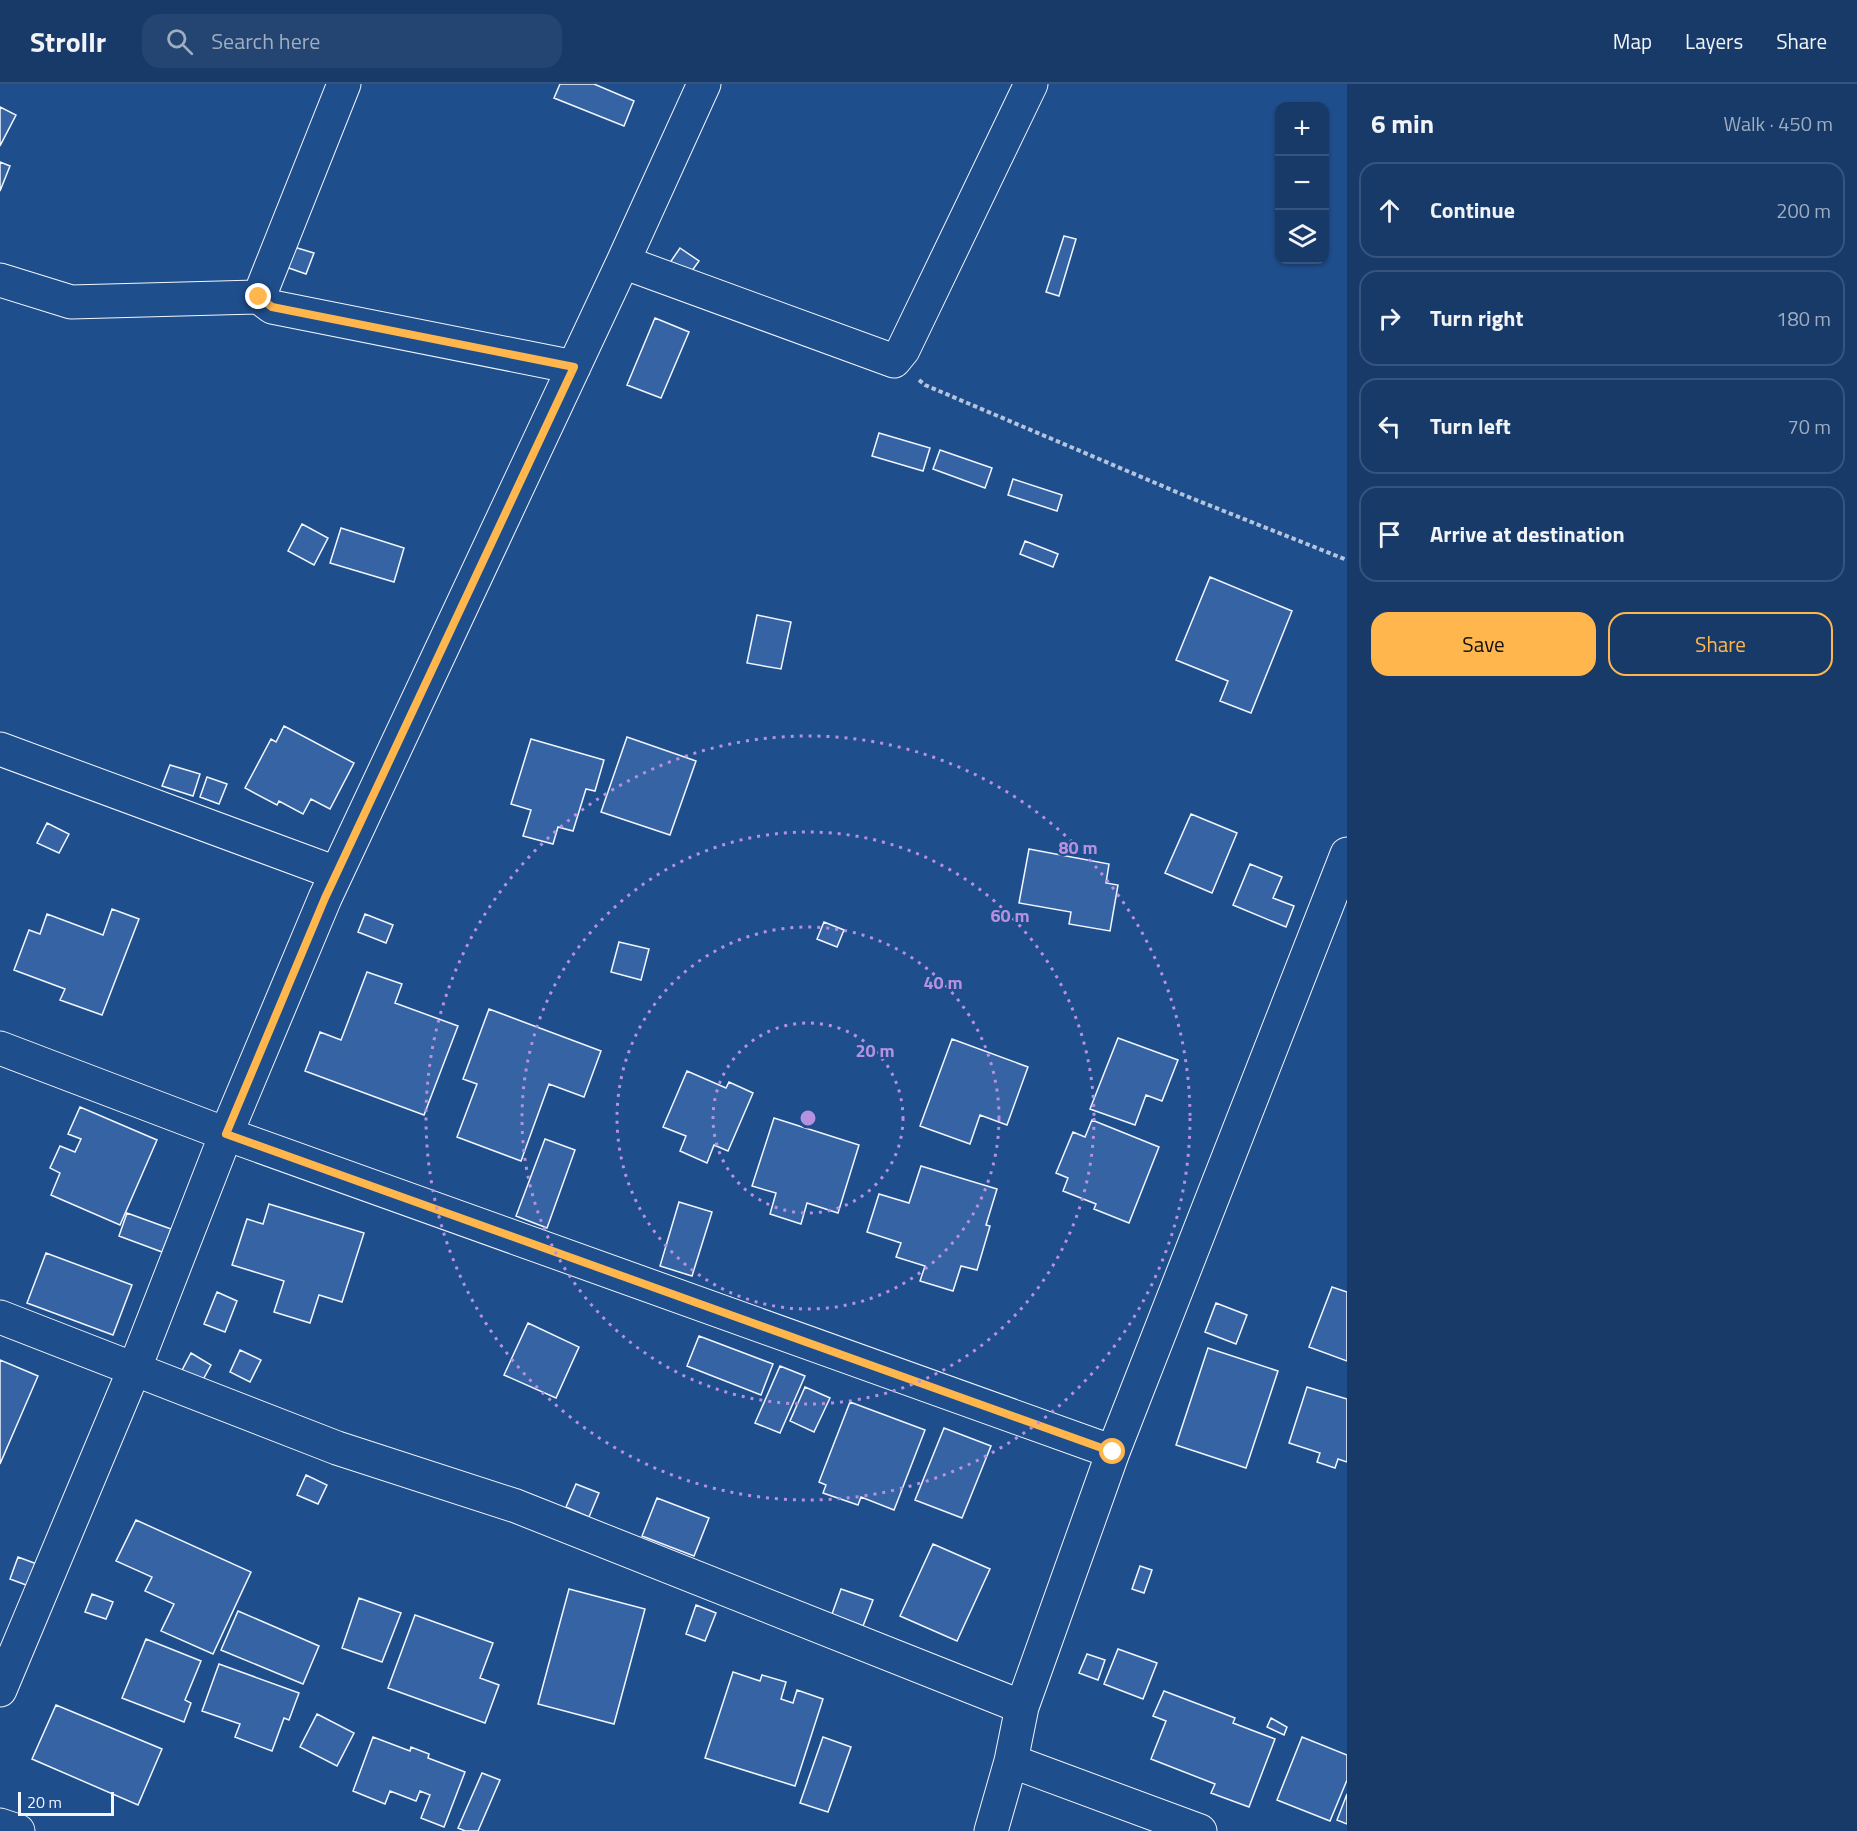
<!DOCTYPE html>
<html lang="en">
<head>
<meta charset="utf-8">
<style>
	:root { --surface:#173a69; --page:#244571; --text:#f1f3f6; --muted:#9eadc0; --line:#36547d; --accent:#ffb74d }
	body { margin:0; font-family:"Titillium Web",sans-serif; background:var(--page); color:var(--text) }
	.controls { position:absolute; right:18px; top:18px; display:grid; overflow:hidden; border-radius:12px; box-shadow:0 2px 4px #0004 }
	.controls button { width:54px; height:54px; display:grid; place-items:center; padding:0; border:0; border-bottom:2px solid var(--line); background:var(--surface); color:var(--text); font:30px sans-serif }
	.scale { position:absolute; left:18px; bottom:15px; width:96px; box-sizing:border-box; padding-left:6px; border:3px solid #f2f6ff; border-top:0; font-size:16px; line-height:21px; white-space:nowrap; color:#f2f6ff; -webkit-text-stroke:4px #1f4e8c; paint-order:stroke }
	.stop { position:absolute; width:18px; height:18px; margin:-14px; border:4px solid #ffb74d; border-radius:50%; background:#fff }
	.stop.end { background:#ffb74d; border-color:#fff; box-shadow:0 2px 6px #0008 }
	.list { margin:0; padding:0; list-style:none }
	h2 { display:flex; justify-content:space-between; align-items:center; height:78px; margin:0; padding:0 24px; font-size:26px }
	h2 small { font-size:20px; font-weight:400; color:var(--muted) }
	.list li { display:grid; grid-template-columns:39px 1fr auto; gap:18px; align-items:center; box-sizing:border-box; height:96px; margin:0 12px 12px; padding:0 12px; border:2px solid var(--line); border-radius:18px }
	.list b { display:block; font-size:22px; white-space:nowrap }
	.list em { font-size:20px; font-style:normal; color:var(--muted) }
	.actions { display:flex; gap:12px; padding:18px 24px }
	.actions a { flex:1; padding:14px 0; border:2px solid var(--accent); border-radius:18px; text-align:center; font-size:21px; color:var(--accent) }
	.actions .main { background:var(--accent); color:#111 }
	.icon { flex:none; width:33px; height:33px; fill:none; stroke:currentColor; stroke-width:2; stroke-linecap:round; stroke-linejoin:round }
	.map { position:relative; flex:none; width:1347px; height:1747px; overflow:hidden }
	header { display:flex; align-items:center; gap:36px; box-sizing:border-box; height:84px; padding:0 30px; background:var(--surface); border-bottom:2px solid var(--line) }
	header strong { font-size:28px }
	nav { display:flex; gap:33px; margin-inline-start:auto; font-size:21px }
	.search { width:420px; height:54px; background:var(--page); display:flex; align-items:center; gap:15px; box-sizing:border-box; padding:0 21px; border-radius:18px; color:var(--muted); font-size:22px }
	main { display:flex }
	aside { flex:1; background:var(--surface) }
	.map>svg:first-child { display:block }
	.building { fill:#3563a3; stroke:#f2f6ff; stroke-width:1.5 }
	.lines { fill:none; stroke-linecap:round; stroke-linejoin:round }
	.minor-casing { stroke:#f2f6ff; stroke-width:35 }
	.path { stroke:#b3c4dc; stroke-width:4; stroke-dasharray:4.5 3; stroke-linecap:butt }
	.minor { stroke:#1f4e8c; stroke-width:33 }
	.route { stroke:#ffb74d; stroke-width:8 }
	.ring { fill:none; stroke:#b691df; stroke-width:3; stroke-dasharray:3 6 }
	.centre { fill:#b691df; stroke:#1f4e8c; stroke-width:3 }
	.ring-label { font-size:18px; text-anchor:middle; font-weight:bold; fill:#b691df; stroke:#1f4e8c; stroke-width:4.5; stroke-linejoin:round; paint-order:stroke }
</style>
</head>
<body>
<header>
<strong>Strollr</strong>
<div class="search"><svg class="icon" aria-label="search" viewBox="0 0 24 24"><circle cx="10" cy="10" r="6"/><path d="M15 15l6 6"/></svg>Search here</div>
<nav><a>Map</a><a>Layers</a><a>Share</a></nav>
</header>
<main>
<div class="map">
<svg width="1347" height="1747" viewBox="0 0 1347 1747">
	<rect width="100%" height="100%" fill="#1f4e8c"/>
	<path class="building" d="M560,0H594L634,17L624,42L554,14Z
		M0,23L16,31L0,62Z
		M0,78L10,82L0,107Z
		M1064,152L1076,155L1059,212L1046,208Z
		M294,163L314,169L306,190L286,183Z
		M680,164L699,177L686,195L667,183Z
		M655,234L689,248L661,314L627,301Z
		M879,349L930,364L923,387L872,372Z
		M940,366L992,384L985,404L933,385Z
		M1013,395L1062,411L1057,427L1008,411Z
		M302,440L328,454L314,481L288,467Z
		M341,444L404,464L394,498L330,479Z
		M1025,457L1058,470L1053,483L1020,470Z
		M1210,493L1292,527L1251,629L1220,617L1228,597L1176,576Z
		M757,531L791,538L781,585L747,579Z
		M284,642L354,679L330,725L311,715L303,730L279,717L277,721L245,704L271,655L276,658Z
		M627,653L696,677L670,751L601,728Z
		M531,655L604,676L595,707L586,705L573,747L558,743L553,760L523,752L531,726L511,720Z
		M170,681L200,690L193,712L162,702Z
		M207,693L227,700L219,720L200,713Z
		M1191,730L1237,749L1212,809L1165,789Z
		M47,739L69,750L59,769L37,759Z
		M1029,765L1109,780L1106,799L1118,801L1110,847L1069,840L1071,828L1019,819Z
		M1250,780L1282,793L1273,814L1294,822L1286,843L1233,821Z
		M112,825L139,835L102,931L60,916L65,905L14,886L29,846L40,850L47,830L103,851Z
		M365,830L393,841L386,859L358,848Z
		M824,838L844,846L837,863L817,855Z
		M619,858L649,865L641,896L611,888Z
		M367,888L402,900L395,919L458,942L424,1031L305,987L320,948L341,956Z
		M489,925L601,967L584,1013L549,1000L521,1077L457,1053L477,1000L463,995Z
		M1118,954L1178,976L1162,1017L1146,1011L1135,1041L1090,1025Z
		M952,955L1028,983L1007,1041L980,1031L970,1060L920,1042Z
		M687,987L726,1004L729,998L753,1009L728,1067L714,1061L707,1079L680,1067L686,1052L663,1043Z
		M80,1023L157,1056L120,1141L51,1111L60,1089L50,1084L60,1062L75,1068L81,1055L68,1050Z
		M774,1034L859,1061L838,1129L807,1119L801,1140L770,1130L776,1109L752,1102Z
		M1092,1036L1159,1063L1129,1139L1094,1125L1096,1120L1063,1107L1068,1094L1056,1089L1073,1048L1085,1053Z
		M545,1055L575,1066L547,1144L516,1132Z
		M921,1082L997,1105L986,1141L990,1142L977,1186L961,1182L953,1207L920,1197L925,1182L896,1173L901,1159L867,1148L879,1110L909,1119Z
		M679,1118L712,1128L692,1192L660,1182Z
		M269,1120L364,1149L342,1218L319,1211L310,1239L274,1228L284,1197L232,1181L247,1135L263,1140Z
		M127,1129L171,1145L162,1168L119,1152Z
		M46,1169L132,1201L113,1251L27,1219Z
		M1332,1203L1347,1208V1277L1309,1263Z
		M217,1208L237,1217L225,1248L204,1240Z
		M1216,1219L1247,1231L1236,1260L1205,1248Z
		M528,1239L579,1263L556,1314L504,1291Z
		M699,1252L773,1280L761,1311L687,1282Z
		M1208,1264L1278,1287L1246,1384L1176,1361Z
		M240,1266L261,1276L250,1298L230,1288Z
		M191,1269L211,1281L199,1303L179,1292Z
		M0,1276L38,1292L0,1380Z
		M780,1282L805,1292L780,1349L755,1339Z
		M805,1303L830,1314L814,1348L790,1337Z
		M1307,1303L1347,1315V1378L1338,1375L1335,1384L1317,1378L1320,1369L1289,1359Z
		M850,1318L925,1346L894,1426L861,1413L858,1421L823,1409L826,1401L819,1398Z
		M944,1344L991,1362L962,1434L915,1416Z
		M306,1391L327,1401L318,1420L297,1411Z
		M576,1400L599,1409L589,1433L566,1423Z
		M657,1414L709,1434L694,1472L642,1452Z
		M136,1436L251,1488L213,1570L161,1547L174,1520L145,1507L152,1493L116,1477Z
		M933,1460L990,1485L957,1557L900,1532Z
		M18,1473L45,1483L37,1505L10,1495Z
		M1140,1482L1152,1486L1144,1509L1132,1505Z
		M569,1505L645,1525L614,1640L538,1620Z
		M841,1505L873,1516L863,1542L832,1530Z
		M92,1510L113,1518L106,1535L85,1528Z
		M359,1514L401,1529L382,1578L342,1564Z
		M696,1521L716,1529L705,1557L686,1550Z
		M238,1527L319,1562L303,1600L221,1566Z
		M415,1531L493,1559L480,1594L499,1601L485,1639L388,1604Z
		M146,1555L201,1577L185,1616L191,1619L184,1638L122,1614Z
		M1118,1565L1157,1579L1143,1615L1104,1600Z
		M1087,1570L1105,1576L1098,1596L1079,1589Z
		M219,1580L299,1609L289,1636L284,1634L272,1667L235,1653L240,1640L202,1627Z
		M733,1588L760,1597L762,1591L786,1598L781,1615L793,1619L797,1606L823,1615L795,1702L705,1674Z
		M1164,1607L1235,1634L1233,1639L1275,1655L1249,1723L1211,1709L1215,1700L1151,1675L1166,1637L1153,1632Z
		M56,1621L162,1665L138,1721L32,1675Z
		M317,1630L354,1649L337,1682L300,1663Z
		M1271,1634L1287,1643L1284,1651L1267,1643Z
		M373,1653L410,1667L411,1663L429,1670L428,1674L465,1688L444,1743L421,1734L430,1711L420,1707L416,1717L390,1707L385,1720L353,1707Z
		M823,1653L851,1663L828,1728L800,1719Z
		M1302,1653L1347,1671V1696L1330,1737L1277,1716Z
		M482,1689L500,1696L478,1747H465L458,1744Z
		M1347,1710V1740L1337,1736Z"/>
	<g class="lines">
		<defs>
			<path id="minor" d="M623,178L894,277L903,266L1031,0
				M0,196L71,218L259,213L272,223L574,283
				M259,213L344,0
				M0,665L336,789
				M0,964L226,1050L1113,1368
				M0,1233L337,1364L516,1422L1022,1623
				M0,1606L134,1286L226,1050L325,814L623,178L704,0
				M1011,1677L1200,1747
				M0,1741L18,1747
				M991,1747L1011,1677L1022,1623L1113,1368L1347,770"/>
		</defs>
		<use href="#minor" class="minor-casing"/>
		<path class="path" d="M919,296L925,301L1186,412L1347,476"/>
		<use href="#minor" class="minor"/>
	</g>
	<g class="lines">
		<path class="route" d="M259,213L272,223L574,283L325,814L226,1050L1113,1368"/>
	</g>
	<g class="ring">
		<circle cx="808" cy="1034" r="95"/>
		<circle cx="808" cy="1034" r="191"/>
		<circle cx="808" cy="1034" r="286"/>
		<circle cx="808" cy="1034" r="382"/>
	</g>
	<circle cx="808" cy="1034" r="9" class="centre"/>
	<g class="ring-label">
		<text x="1078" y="770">80 m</text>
		<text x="1010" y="838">60 m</text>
		<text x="943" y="905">40 m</text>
		<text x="875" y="973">20 m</text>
	</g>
</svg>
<div class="controls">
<button>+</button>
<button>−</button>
<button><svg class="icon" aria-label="layers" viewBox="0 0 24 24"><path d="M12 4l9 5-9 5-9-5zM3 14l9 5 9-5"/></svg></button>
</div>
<div class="scale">20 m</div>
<div class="stop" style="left:1113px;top:1368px"></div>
<div class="stop end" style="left:259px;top:213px"></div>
</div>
<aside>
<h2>6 min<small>Walk · 450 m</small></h2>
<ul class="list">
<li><svg class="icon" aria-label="ahead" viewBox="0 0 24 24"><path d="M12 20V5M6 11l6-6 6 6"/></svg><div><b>Continue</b></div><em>200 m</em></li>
<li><svg class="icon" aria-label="right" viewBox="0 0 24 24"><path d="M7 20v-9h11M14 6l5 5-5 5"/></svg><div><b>Turn right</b></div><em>180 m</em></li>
<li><svg class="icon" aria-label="left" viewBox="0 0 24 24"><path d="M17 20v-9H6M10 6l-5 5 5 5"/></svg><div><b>Turn left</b></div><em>70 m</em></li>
<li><svg class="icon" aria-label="arrive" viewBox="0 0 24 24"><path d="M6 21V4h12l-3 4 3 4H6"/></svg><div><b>Arrive at destination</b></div></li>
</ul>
<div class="actions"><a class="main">Save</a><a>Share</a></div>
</aside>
</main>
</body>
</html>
